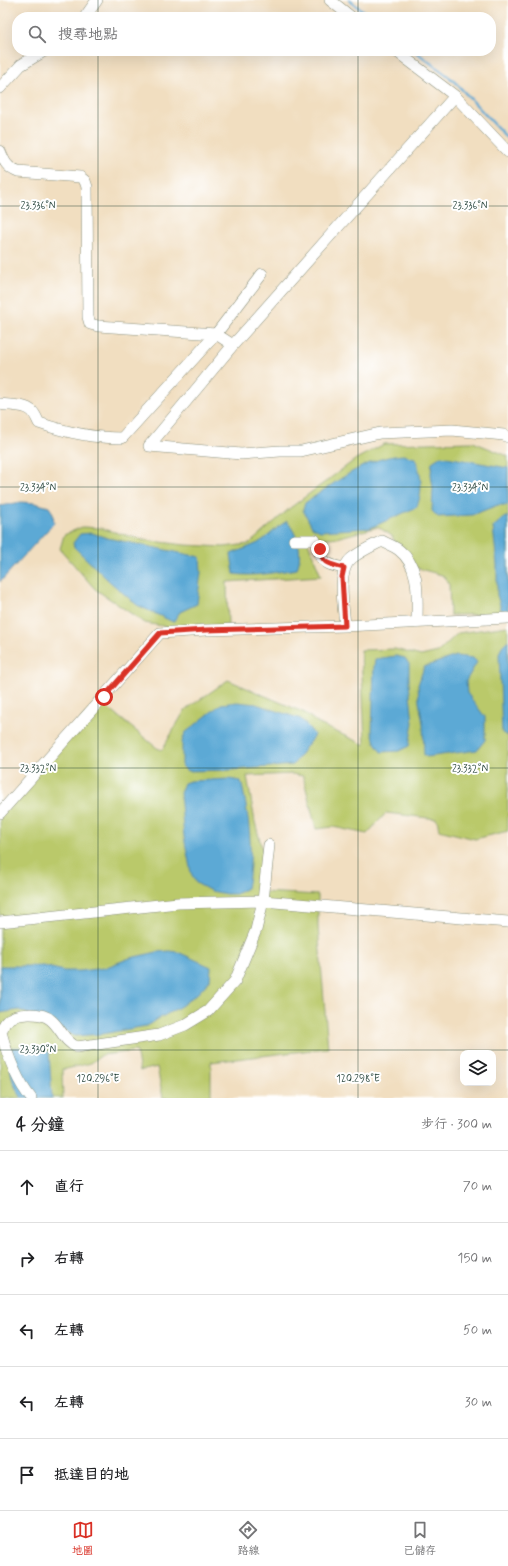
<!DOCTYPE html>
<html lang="zh-TW">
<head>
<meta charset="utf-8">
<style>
	:root { --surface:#fff; --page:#f2f2f2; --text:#202124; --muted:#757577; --line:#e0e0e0; --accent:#d93025 }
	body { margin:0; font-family:Mynerve,"LXGW WenKai TC",sans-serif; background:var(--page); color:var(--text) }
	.controls { position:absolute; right:12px; bottom:12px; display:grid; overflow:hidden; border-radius:8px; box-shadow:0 4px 16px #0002 }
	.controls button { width:36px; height:36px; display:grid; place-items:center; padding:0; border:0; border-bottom:1px solid var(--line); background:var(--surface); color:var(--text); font:20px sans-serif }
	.stop { position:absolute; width:12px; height:12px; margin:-9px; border:3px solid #d93025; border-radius:50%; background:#fff }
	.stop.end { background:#d93025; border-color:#fff; box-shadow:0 1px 4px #0008 }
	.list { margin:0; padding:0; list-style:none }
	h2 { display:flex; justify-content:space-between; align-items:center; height:52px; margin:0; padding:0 16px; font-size:17px }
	h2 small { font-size:13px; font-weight:400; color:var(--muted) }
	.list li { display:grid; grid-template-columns:26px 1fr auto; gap:12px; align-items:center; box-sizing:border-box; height:72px; padding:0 16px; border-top:1px solid var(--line) }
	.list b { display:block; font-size:15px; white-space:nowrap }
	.list em { font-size:13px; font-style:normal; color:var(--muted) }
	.icon { flex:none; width:22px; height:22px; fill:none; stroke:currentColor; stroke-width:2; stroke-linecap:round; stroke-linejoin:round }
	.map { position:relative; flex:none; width:508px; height:1098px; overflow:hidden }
	.search { position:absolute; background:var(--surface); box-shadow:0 4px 16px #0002; left:12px; right:12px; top:12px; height:44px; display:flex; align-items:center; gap:10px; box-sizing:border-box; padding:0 14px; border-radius:16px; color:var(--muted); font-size:15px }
	.sheet { height:412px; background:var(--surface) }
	nav { display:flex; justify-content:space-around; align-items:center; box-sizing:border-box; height:56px; border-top:1px solid var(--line); background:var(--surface); font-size:11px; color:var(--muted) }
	nav a { display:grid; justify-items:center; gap:2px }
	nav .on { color:var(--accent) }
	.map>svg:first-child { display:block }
	.green { fill:#bac96b; stroke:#6c8350 }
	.water { fill:#5ba9d5; stroke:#3d7384 }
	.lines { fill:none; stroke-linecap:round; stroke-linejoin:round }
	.stream { stroke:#5ba9d5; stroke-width:2.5 }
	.minor-casing { stroke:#888e7a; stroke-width:12 }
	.minor { stroke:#fff; stroke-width:11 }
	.route { stroke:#d93025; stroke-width:5 }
	.ticks { fill:none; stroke:#1f3d34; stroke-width:1; stroke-opacity:0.45 }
	.ticks-label { font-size:10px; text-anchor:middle; fill:#1f3d34; stroke:#fff; stroke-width:4; stroke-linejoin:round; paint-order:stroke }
</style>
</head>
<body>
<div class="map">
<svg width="508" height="1098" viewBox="0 0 508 1098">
	<rect width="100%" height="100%" fill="#fff"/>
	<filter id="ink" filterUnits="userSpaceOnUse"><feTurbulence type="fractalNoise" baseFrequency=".025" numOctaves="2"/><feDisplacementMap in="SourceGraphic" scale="8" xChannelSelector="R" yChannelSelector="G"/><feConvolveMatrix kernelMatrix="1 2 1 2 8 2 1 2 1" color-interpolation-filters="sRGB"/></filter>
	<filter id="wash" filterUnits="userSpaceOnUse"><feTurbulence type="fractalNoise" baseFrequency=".012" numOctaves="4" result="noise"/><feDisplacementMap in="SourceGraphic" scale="16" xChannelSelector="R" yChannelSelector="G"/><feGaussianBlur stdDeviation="0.9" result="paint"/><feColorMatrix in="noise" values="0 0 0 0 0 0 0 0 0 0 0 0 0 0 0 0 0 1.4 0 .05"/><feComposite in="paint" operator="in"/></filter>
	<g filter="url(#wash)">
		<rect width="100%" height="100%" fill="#f1dec0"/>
		<path class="green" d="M473,442L508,456V614L450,615L449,583L442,575L409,566L400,553L392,536L378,527L340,537L307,540L321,576L227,582L228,628H174L145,623L95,589L60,549L64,535L82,527L100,528L144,540L185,545L224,547L249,544L290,508L356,459L384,444Z
			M508,626V831L475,839L439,830L437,819L386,813L367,834L333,827L316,829L303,776L292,774L247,776L255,822L263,852L268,854L262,892L318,895V927L328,1048L211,1062V1098H163L157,1067L140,1071L136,1051L102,1055L91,1063L62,1070L63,1098H0V815L98,700L157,748L162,750L185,710L228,680L305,713L319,724L365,745L361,650L395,649L421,656L438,652L458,633Z"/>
		<path class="water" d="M403,455L415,458C422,475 423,490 417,507L370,528L320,531L312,527L303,510L305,503C335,483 366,457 403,455Z
			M441,456L508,468V505H498L472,515L438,517L432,511L433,488L431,474L432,462Z
			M21,502L35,503L49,507L53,513L54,523L0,582V506Z
			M505,517H508V612H502L497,595V565L493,527Z
			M287,521C298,536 303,551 297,569C276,572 256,577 234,574L231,554C240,550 250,547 258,543C269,537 276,527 287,521Z
			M92,533L107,538L200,557L201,572L197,604L180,612L173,622L137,605L109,581L74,547L73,543L80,534Z
			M508,640V736L502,733L499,654L502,646Z
			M396,656L405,658L409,664V683L413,723L409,746L399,751L381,752L376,745L372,733L374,666L375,659Z
			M456,656L473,658L477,662L466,681L467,693L485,717V740L477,750L427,757L424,755L423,724L419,702L418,685L424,667Z
			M237,702L256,704L301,719L314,734L313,737L293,765L231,770L187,771L182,766V742L185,733L221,704Z
			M229,779L241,781C249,815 254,853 247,888L236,894H226L211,891L196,883L191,873L184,837L180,793L184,783L190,781Z
			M169,951L178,952L211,967L210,980L198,993L181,1006L146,1026L102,1034L74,1036L60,1028L19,1010L0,1013V966H43L64,971H80L104,968L130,958L157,952Z
			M23,1047L39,1048L49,1052L52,1098H22C9,1080 10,1069 11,1048Z"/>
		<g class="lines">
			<path class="stream" d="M349,0L371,17
				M415,51L454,81L508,139"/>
		</g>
	</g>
	<g filter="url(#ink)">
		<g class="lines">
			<defs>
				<path id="minor" d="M330,0L351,17
					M85,17L97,0
					M396,51L455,96L508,152
					M0,88L21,65L44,51
					M0,151C4,161 7,168 18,172L80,177L85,181L87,187L88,317L90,324L98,326L216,334L122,438C94,438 65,432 39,423C37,419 35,414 32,411C24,404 10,406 0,404
					M262,274L216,334L233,345L328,238L455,96
					M233,345L149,446L241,454L280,451H301L380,433L452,430L504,435L508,437
					M294,540H315C318,546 319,551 321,556C324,565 336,566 344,568
					M345,626C344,608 336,570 352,558C361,551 372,546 382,541C387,544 394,546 399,550C421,567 417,597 417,623
					M0,813L160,633L206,630L345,626L508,618
					M0,922L178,903L263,901L508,922
					M31,1098C16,1080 7,1054 1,1032C3,1028 4,1023 7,1021C16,1012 42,1012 51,1020C61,1028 64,1042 77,1047L159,1035L185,1025L208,1011L235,981L256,930L263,901L269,845"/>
			</defs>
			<use href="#minor" class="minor-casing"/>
			<use href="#minor" class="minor"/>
		</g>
	</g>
	<g class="lines" filter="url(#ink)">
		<path class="route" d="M104,697L160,633L206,630L345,626L342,577L344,568C330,564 322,565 320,549"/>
	</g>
	<path class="ticks" d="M98,0V17M358,0V17M98,51V1098M358,51V1098M0,206H508M0,487H508M0,768H508M0,1050H508"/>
	<g class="ticks-label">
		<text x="38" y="209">23.336°N</text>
		<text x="470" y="209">23.336°N</text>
		<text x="38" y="491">23.334°N</text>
		<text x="470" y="491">23.334°N</text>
		<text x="38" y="772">23.332°N</text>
		<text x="470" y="772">23.332°N</text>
		<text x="38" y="1053">23.330°N</text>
		<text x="98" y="1082">120.296°E</text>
		<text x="358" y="1082">120.298°E</text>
	</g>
</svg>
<div class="controls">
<button><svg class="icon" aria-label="layers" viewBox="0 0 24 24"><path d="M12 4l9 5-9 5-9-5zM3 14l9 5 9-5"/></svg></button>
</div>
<div class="stop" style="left:104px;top:697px"></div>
<div class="stop end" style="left:320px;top:549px"></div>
<div class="search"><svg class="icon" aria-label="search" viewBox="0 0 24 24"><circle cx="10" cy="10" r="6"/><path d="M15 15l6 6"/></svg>搜尋地點</div>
</div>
<section class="sheet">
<h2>4 分鐘<small>步行 · 300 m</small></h2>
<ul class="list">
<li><svg class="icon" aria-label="ahead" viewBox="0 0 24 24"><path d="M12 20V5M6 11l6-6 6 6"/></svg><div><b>直行</b></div><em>70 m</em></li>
<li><svg class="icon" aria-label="right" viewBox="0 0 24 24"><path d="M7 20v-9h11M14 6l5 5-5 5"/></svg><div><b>右轉</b></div><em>150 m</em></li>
<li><svg class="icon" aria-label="left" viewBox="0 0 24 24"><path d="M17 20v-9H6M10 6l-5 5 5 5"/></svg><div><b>左轉</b></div><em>50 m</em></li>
<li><svg class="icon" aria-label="left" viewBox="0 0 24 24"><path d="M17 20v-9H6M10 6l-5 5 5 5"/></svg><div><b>左轉</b></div><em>30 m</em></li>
<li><svg class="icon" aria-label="arrive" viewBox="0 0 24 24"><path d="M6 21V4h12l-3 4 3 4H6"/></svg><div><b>抵達目的地</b></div></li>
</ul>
</section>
<nav>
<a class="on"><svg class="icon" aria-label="map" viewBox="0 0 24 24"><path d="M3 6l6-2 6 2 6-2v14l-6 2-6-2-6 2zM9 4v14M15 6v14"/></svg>地圖</a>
<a><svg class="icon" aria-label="directions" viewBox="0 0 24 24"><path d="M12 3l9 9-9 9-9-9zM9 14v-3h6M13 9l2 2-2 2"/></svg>路線</a>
<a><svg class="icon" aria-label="saved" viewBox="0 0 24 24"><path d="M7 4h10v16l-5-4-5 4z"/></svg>已儲存</a>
</nav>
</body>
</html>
